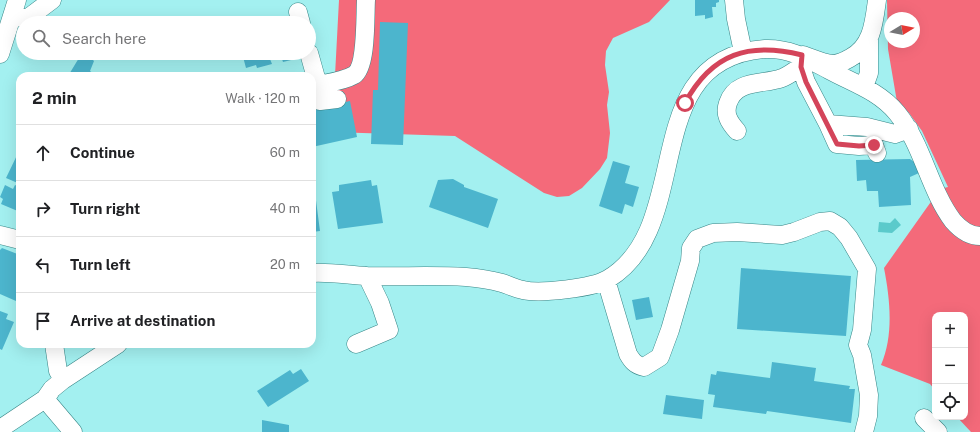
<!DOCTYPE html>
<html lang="en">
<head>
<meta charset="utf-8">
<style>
	:root { --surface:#fff; --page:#f6f6f6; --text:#202124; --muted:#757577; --line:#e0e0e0 }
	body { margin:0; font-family:"Public Sans",sans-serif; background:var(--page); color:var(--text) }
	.controls { position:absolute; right:12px; bottom:12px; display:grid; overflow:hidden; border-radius:8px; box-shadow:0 4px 16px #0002 }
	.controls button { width:36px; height:36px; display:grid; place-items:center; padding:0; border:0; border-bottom:1px solid var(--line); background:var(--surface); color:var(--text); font:20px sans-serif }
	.compass { position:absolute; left:884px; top:12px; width:36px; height:36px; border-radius:50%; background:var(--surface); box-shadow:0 4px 16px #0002; rotate:80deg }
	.stop { position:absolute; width:12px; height:12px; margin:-9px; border:3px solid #d4445a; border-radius:50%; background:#fff }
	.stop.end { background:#d4445a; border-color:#fff; box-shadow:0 1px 4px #0008 }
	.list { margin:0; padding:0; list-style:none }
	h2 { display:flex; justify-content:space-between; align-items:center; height:52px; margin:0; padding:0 16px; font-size:17px }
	h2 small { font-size:13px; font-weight:400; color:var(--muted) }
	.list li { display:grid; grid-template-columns:26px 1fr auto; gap:12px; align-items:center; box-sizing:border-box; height:56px; padding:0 16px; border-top:1px solid var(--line) }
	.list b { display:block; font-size:15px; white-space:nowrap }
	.list em { font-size:13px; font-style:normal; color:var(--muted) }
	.icon { flex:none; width:22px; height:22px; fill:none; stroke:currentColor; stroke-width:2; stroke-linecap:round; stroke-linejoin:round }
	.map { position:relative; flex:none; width:980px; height:432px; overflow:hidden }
	.search { position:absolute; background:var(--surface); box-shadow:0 4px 16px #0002; left:16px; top:16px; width:300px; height:44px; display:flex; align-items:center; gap:10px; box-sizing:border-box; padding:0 14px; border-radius:22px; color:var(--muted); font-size:15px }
	.panel { position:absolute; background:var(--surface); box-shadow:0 4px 16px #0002; left:16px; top:72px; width:300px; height:276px; border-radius:12px }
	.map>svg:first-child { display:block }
	.forest { fill:#f46a7a; fill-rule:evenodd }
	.water { fill:#5bcacb }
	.building { fill:#4cb5cd }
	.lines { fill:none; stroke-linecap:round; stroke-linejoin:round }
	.minor-casing { stroke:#388687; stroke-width:19 }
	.minor { stroke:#fff; stroke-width:18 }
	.route { stroke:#d4445a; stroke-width:5 }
</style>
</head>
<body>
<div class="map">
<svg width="980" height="432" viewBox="0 0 980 432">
	<rect width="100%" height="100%" fill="#a3f0f0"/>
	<path class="forest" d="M339,0H670L649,22L613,38L606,51L605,65L609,92L607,105L610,133L607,158L600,169L582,188L569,196L557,197L544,193L455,136L332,132Z
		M887,0H980V432H971L957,417H965V315H935V390L930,384L881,365C894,335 890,299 884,268L940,189L948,187L922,131L909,113L897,102L888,49ZM890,18H914V42H890Z"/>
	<path class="water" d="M895,218L901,225L892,233L878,232L879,222L890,223Z"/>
	<path class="building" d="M695,0H719V2L716,3V7H712L713,17L705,19V15L695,16Z
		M380,22L408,23L403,145L371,144L373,90H378Z
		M82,53H91V58L94,61L90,71L94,74L93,76H68Z
		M242,53H298L299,58L283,62L281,56L270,59L272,64L257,68L256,65L246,68Z
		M350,101L357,137L312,147V109Z
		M20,149V184L6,178Z
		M910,159L917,164L919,173L910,177L911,205L879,207L878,191H867L866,180L857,181L856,160Z
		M613,161L630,166L625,183L639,187L633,207L625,204L622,214L599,206Z
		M453,179L464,185V187L498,199L488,228L429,207L438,180Z
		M371,180L372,186L377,185L383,223L338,229L332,192L339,191V185Z
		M5,185L13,189L15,185L20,187V212L1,204L3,199L0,197Z
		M315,193L320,231L312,232V194Z
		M2,248L20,255V293L16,301L0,294V250Z
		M741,268L851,276L846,336L737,329Z
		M649,297L653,317L636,320L632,300Z
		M0,311L8,314L6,319L14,322L2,350L0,349Z
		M772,362L816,368L814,381L850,386L849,389H855L851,423L767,411L766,414L713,407L715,395L708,394L711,374L716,375L717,371L770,378Z
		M301,369L309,381L268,407L257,391L290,370L293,374Z
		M666,395L704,400L702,419L663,414Z
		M262,420L289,425V432H262Z"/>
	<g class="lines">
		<defs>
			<path id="minor" d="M734,0L736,19L743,52
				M877,0C874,23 872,47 850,58C845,61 837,64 832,64C823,63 812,58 803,55L801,67L806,82L828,124L867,127L895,134L909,129
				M298,12L301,23
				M12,17L28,18L52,0
				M309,53L318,85
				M0,54L17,0
				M312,86C325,83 342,82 354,75C367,67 365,15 366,0
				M314,86L320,101L337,99
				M864,87L869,73V40
				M828,124L837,144L859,146L874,145L877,153
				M737,131C729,122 724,114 728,103C736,79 763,85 782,78C788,76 795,70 801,67
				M0,235L20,240
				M312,273C330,272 348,275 366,276C399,277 433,275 466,277C478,278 491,280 502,283C509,285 516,289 523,290C540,294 593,288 608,279C697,226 635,59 765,49C790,48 808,59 829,70C853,83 879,91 897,113C923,145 929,189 953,221C960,229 970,236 980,236
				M606,280L628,354C632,361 635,365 644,367L660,357L670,330L690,261L691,248L697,239L713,233L737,232L782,235L794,232L820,222L830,221L840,227L849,238L867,269L862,330L858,345L862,355L869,395L868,416L864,432
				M54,344L58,371L63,380
				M356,344L389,330L380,303L367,276
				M45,399L73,432
				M924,418L938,432
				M0,429L45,399L52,389L63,380L118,344"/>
		</defs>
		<use href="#minor" class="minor-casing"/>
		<use href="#minor" class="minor"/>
	</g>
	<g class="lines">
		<path class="route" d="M685,103C712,53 749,42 802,55L801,67L806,82L837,144L859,146L874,145"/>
	</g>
</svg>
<div class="controls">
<button>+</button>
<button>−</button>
<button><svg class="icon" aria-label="locate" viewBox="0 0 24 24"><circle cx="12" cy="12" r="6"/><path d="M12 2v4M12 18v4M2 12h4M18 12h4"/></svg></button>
</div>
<svg class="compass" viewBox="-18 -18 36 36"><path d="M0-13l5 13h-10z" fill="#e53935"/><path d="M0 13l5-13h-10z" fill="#757577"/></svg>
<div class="stop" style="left:685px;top:103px"></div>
<div class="stop end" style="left:874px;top:145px"></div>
<div class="search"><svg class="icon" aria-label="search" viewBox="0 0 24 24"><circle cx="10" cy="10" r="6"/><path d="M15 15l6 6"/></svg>Search here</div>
<section class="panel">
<h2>2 min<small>Walk · 120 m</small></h2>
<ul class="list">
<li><svg class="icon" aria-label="ahead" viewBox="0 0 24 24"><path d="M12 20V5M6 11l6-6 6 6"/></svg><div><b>Continue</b></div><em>60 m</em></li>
<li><svg class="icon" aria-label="right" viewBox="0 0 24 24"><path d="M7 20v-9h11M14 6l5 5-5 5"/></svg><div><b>Turn right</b></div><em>40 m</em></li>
<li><svg class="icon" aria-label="left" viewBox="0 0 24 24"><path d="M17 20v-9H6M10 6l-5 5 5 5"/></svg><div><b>Turn left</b></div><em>20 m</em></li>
<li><svg class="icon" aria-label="arrive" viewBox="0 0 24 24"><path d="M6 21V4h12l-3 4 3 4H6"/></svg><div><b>Arrive at destination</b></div></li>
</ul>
</section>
</div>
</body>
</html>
